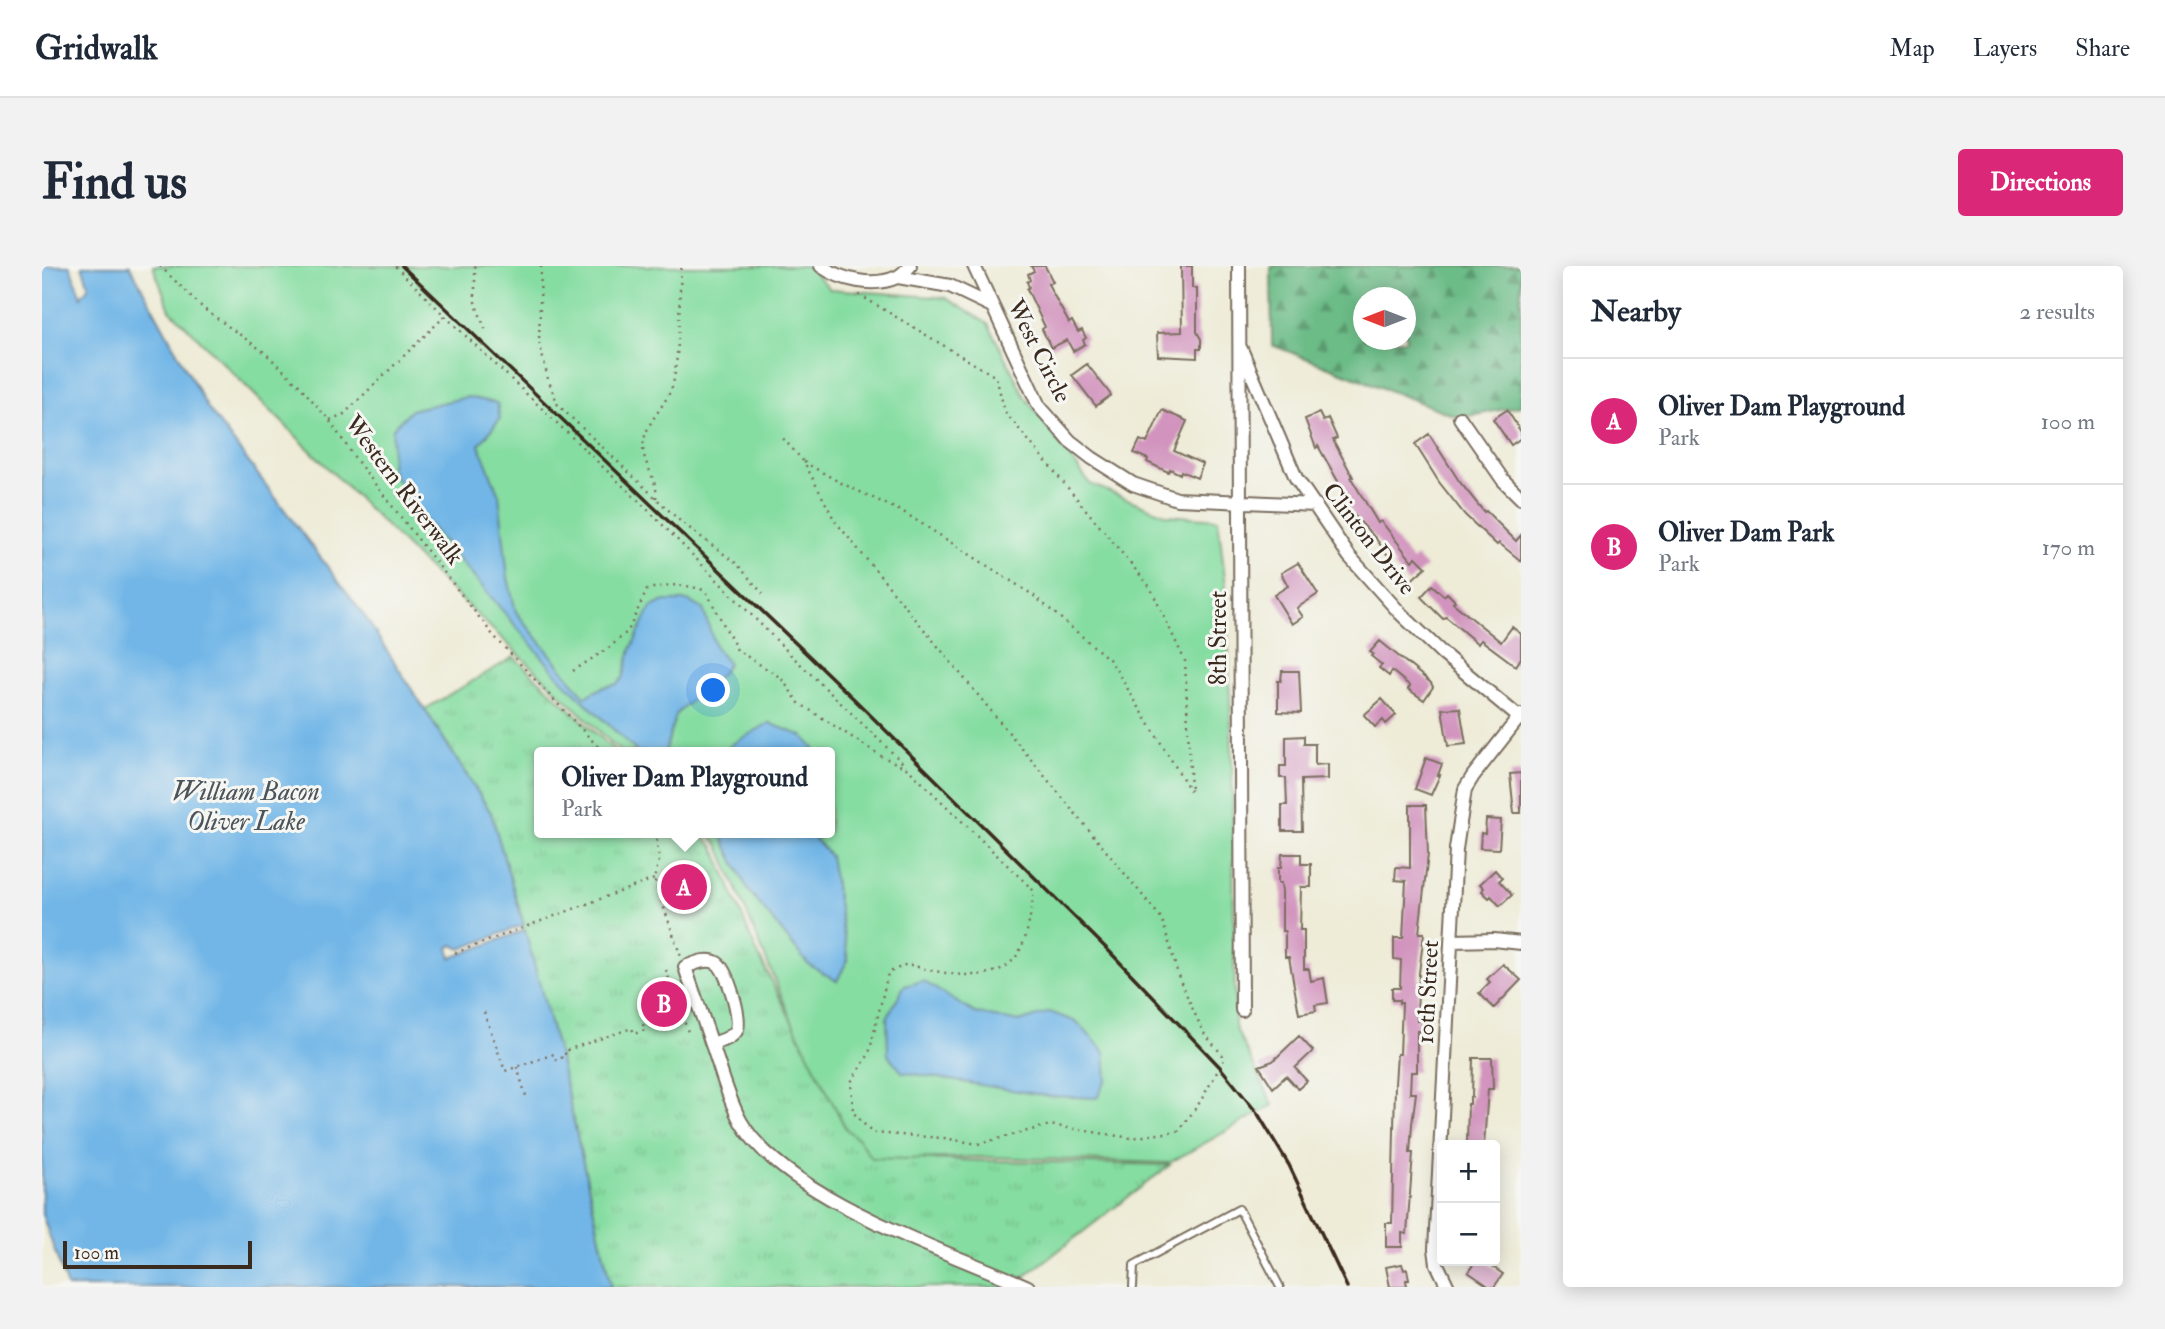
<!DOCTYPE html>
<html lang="en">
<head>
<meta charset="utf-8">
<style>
	:root { --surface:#fff; --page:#f2f2f3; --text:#1f2937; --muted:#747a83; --line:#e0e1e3; --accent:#db2777 }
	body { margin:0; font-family:"IM FELL Double Pica",serif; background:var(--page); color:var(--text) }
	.controls { position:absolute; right:21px; bottom:21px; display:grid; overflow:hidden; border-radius:7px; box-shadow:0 4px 18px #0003 }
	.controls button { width:63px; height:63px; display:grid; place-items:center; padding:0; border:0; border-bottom:2px solid var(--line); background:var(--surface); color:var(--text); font:35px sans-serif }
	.compass { position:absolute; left:1311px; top:21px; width:63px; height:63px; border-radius:50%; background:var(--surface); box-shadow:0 4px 18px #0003; rotate:270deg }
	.scale { position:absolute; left:21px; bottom:18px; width:189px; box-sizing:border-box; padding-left:7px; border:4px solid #3b2a1e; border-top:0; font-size:19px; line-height:24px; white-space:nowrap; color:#3b2a1e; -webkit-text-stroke:5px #f6f6f2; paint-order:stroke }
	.you { position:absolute; left:672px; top:425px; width:24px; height:24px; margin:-18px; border:5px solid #fff; border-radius:50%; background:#1a73e8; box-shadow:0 0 0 10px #1a73e833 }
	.badge { display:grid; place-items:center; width:46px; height:46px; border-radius:50%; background:var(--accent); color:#fff; font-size:23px; font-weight:700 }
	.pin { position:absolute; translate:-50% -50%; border:4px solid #fff; box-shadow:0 2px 7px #0006 }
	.popup { position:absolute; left:492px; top:481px; width:301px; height:91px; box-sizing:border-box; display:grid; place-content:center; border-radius:7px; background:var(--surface); filter:drop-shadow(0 2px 5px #0005); font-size:23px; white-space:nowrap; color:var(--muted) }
	.popup b { font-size:26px; color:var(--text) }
	.popup::after { content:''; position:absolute; left:50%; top:100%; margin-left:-14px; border:14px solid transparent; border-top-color:var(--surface) }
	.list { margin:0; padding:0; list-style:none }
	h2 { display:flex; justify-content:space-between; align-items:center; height:91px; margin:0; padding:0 28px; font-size:30px }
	h2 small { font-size:23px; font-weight:400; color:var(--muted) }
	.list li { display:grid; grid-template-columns:46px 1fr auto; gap:21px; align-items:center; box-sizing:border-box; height:126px; padding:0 28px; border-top:2px solid var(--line) }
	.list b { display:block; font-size:26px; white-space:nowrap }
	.list p { margin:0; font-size:23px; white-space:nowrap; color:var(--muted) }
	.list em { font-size:23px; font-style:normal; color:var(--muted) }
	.map { position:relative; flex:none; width:1479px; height:1021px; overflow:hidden; border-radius:7px }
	header { display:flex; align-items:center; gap:42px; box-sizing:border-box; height:98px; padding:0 35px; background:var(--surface); border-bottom:2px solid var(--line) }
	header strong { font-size:33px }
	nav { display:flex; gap:38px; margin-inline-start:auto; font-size:24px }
	.intro { display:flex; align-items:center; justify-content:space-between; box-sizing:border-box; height:168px; padding:0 42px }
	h1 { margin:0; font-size:49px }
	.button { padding:18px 32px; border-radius:7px; background:var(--accent); color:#fff; font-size:24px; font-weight:700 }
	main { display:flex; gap:42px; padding:0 42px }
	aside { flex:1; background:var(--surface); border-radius:7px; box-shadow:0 4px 18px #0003 }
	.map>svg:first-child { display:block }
	.grass { fill:#85dda1; stroke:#608460; stroke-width:2 }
	.forest { fill:url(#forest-firs); stroke:#547352; stroke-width:2; fill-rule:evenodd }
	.park { fill:url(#park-tufts); stroke:#608460; stroke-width:2 }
	.water { fill:#71b6e7; stroke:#567082; stroke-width:2 }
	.building { fill:#d294be }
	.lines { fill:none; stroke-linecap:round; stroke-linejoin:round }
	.service-casing { stroke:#7a6e5f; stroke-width:10 }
	.minor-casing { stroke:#7a6e5f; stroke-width:16 }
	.path { stroke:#7a6e5f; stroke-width:2.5; stroke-dasharray:2 5; stroke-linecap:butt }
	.service { stroke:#fff; stroke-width:6 }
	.minor { stroke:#fff; stroke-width:12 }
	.rail { stroke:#3b2a1e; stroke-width:3.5 }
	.labels { text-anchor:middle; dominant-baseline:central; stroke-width:6; stroke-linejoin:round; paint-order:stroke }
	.street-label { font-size:24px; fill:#3b2a1e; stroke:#f6f6f2 }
	.water-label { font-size:26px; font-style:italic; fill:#4b545a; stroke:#f6f6f2 }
</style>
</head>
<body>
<header>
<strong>Gridwalk</strong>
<nav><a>Map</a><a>Layers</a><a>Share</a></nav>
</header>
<div class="intro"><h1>Find us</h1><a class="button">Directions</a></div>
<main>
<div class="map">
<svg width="1479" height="1021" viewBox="0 0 1479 1021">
	<defs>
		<pattern id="forest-firs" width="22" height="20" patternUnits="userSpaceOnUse" patternTransform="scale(1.75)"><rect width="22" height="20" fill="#6cbc87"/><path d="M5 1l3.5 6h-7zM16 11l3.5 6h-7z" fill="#5a996e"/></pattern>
		<pattern id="park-tufts" width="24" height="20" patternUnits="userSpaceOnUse" patternTransform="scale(1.75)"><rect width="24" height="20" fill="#85dda1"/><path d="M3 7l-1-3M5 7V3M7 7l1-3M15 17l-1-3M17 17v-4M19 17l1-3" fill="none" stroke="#74be8a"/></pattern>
	</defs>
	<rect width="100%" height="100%" fill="#f6f6f2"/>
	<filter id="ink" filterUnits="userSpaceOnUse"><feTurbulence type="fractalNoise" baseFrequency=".0143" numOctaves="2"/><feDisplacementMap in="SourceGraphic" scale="14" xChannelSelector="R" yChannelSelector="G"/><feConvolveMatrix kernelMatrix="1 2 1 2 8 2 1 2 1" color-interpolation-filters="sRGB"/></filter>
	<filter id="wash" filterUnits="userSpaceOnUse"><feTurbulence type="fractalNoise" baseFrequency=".00686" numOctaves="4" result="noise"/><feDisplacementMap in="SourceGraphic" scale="28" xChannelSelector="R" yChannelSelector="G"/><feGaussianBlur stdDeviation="1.57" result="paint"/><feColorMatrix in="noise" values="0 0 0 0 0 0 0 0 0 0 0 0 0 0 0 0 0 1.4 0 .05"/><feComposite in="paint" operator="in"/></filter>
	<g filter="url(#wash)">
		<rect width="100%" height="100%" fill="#eeebd7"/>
		<path class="grass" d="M111,0H766L788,23L904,32L946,58L983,131L1048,218L1125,249L1176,253L1184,321L1190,488L1193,761L1231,839L1127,897L938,891L829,894L785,839L676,578L664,567H787V486H579L381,297L128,44Z"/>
		<path class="forest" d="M1229,0H1479V140L1418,152L1230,79ZM1322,32H1364V74H1322Z"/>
		<path class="park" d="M472,391L574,486H497V567H658L672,581L713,682L804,863L816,873L829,892L1128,899L969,1021H569L518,794L449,547L383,443Z"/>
		<path class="water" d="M0,0H28L39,31L47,20L40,0H88L165,141L324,352L449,547L482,659L419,683L411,679L407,682L409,692L483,664L518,794L569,1021H25L0,948Z
			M425,131L455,137L458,153L437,179L457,229L466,312L474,346L543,431L561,421L575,418L581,412L589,383L609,341L623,335H646L661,343L674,382L686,397L679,408L634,448L623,486H595L519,413L366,234L349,202L351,162L369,144Z
			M727,457L761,470L775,486H681L692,477Z
			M678,567H768L788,590L806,693L795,715L766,698L706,624Z
			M881,715L933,747L977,756L1008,746L1035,756L1063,786L1065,813L1055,832L1006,830L860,806L846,789L845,752L862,720Z"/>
		<g id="blocks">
			<path class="building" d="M989,0H1003L1011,16L1006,18L1015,35L1027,57L1030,55L1036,66L1040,64L1044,72L1041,74L1043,78L1031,85L1025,74L1009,82L1000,63L1003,61L985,23L987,21L985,16L988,14L986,8L992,5Z
				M1139,0H1150V22H1155V66L1159,73V83H1155V92L1116,90L1115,67L1140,66Z
				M1045,98L1069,129L1054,140L1030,109Z
				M1120,144L1145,155L1132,185L1161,198L1155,212L1139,205L1138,208L1128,203L1126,206L1105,196L1106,193L1092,187L1098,174L1105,177Z
				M1465,144L1479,166V172L1469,179L1451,153Z
				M1277,147L1281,155L1286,152L1295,172L1291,174L1311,211L1309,212L1336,257L1339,255L1370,295L1374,291L1384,301L1366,317L1352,301L1353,299L1334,273L1310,247L1300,230L1303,228L1288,201L1276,180L1274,182L1263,153Z
				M1387,168L1417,215L1442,246L1444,245L1474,275L1479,269V295L1457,277L1455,279L1423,249L1397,216L1373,178Z
				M1256,297L1276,328L1255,342L1261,351L1250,358L1232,329L1246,320L1239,307Z
				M1390,319L1402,330L1405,327L1413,335L1411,337L1459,376L1470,361L1479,368V392L1474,400L1439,374L1436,378L1404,351L1401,353L1379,331Z
				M1338,375L1389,417L1391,421L1382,434L1366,423L1368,420L1350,405L1347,410L1337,402L1340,399L1329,390L1331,388L1328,386Z
				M1240,405H1257L1259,447L1236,446V415H1239Z
				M1340,433L1354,449L1344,458L1341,454L1333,461L1322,449Z
				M1418,442L1424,478L1406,480L1400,443Z
				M1262,470V478H1273V499L1286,498V513L1259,514L1260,565H1240V539H1245L1244,512H1238V500H1244V471Z
				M1384,492L1400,498L1396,509H1398L1389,529L1373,523Z
				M1479,507V547H1472L1468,508Z
				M1368,539H1384L1386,588L1377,667H1382L1377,707L1375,748V755H1380L1379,765H1375V806H1369L1368,827H1374L1370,858L1368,887H1371L1365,968L1360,967V981H1344V957H1350L1353,818L1355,788H1358L1360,737H1357V734H1350V722H1358L1359,694L1352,693V672H1361L1364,615L1353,614L1354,601L1368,602Z
				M1444,553L1459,554L1457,583L1438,582L1439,567L1443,568Z
				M1240,588H1259V598H1269V621H1259L1258,664H1262V703H1267L1269,715L1282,712L1286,737L1273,739L1274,745L1257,748L1247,691H1243V665H1240V626L1239,617H1236V602H1239Z
				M1453,604L1460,612L1457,615L1470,629L1458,640L1449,630L1447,632L1440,625L1442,622L1438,618Z
				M1461,698L1479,714L1452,742L1437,727L1448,716L1445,713Z
				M1257,770L1271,785L1253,802L1265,815L1256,823L1244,810L1231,822L1217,800L1231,795Z
				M1431,792H1450L1451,823H1446L1442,879H1425L1426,838H1428V831H1430Z
				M1434,995H1442L1461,1008L1452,1021H1448L1426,1006Z
				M1360,998L1362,1004L1365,1003L1367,1014H1364L1365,1021H1348L1344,1001Z"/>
		</g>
	</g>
	<g filter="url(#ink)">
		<use href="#blocks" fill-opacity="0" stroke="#7a6e5f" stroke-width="2"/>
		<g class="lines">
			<defs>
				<path id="service" d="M1091,1021L1092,999L1197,943L1238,1021"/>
				<path id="minor" d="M779,0C799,14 831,22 855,11C860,9 865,3 868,0
					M932,0L997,140L1028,175L1050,192L1091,218L1135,233L1274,239
					M1197,0L1200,744
					M856,11L908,20L950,40
					M1199,83L1254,212L1307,290L1358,347L1401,388L1479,453
					M1418,152L1461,214L1479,232
					M1410,675L1452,674L1479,677
					M670,778C678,775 689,773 694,765C701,754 685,704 675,697C665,691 652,698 643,701C651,726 661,751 669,776C679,803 685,831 699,856C742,931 906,986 986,1021
					M1406,1021L1395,998L1393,983L1414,583L1423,523L1431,510L1479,449"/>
			</defs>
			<use href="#service" class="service-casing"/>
			<use href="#minor" class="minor-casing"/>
			<path class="path" d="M118,0L162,43L222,86L257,119L287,154L315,195L451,369L561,486
				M433,0V36L444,65
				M499,0L497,76L506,113L516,139L638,255L695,298L721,328
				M403,50L605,243L748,388L864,500
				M288,154L302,148L403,50L353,0
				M762,196L797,216L863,247L991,329L1068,394L1149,526L1143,395L1108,321L963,146L954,111L816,28
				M614,232C617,215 601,199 601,181C602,155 628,138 632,113C638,76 637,37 639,0
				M531,405L568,381L586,365L605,324C625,317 645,318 664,325L695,384L739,412L757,437L839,490L866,503L992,625C989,644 987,667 978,684C959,723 897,707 865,698L846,707L827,788L809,816L811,846L830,867L902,872L936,878L1008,859L1089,872L1137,865L1158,836L1183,792L1161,766L1137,712L1120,653L793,255L762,196L738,169
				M614,567L617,595L612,613L639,691
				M413,687L612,613
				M624,704L646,766
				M442,746L463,805L512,788L514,794L524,790L522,785L590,762L592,768L603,764L601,758L645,742
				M475,801L484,830"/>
			<use href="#service" class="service"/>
			<use href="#minor" class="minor"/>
			<path class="rail" d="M360,0L814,435L1066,684L1178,801L1216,848L1247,899L1305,1021"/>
		</g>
	</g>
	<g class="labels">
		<g class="street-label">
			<text transform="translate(997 85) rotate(63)">West Circle</text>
			<text transform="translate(362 224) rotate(53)">Western Riverwalk</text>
			<text transform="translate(1327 273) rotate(52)">Clinton Drive</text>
			<text transform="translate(1176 372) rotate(-90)">8th Street</text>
			<text transform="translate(1386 726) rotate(-87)">10th Street</text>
		</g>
		<g class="water-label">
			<text x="204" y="526">William Bacon<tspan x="204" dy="30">Oliver Lake</tspan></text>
		</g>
	</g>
</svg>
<div class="controls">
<button>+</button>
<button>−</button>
</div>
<svg class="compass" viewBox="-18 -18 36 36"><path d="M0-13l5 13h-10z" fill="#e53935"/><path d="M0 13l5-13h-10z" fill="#747a83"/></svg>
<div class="scale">100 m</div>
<div class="you"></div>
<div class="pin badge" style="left:642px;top:621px">A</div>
<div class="popup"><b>Oliver Dam Playground</b>Park</div>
<div class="pin badge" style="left:622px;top:738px">B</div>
</div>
<aside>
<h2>Nearby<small>2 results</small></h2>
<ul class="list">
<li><span class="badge">A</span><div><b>Oliver Dam Playground</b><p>Park</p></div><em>100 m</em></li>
<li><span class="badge">B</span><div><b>Oliver Dam Park</b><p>Park</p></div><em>170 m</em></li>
</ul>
</aside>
</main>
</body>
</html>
